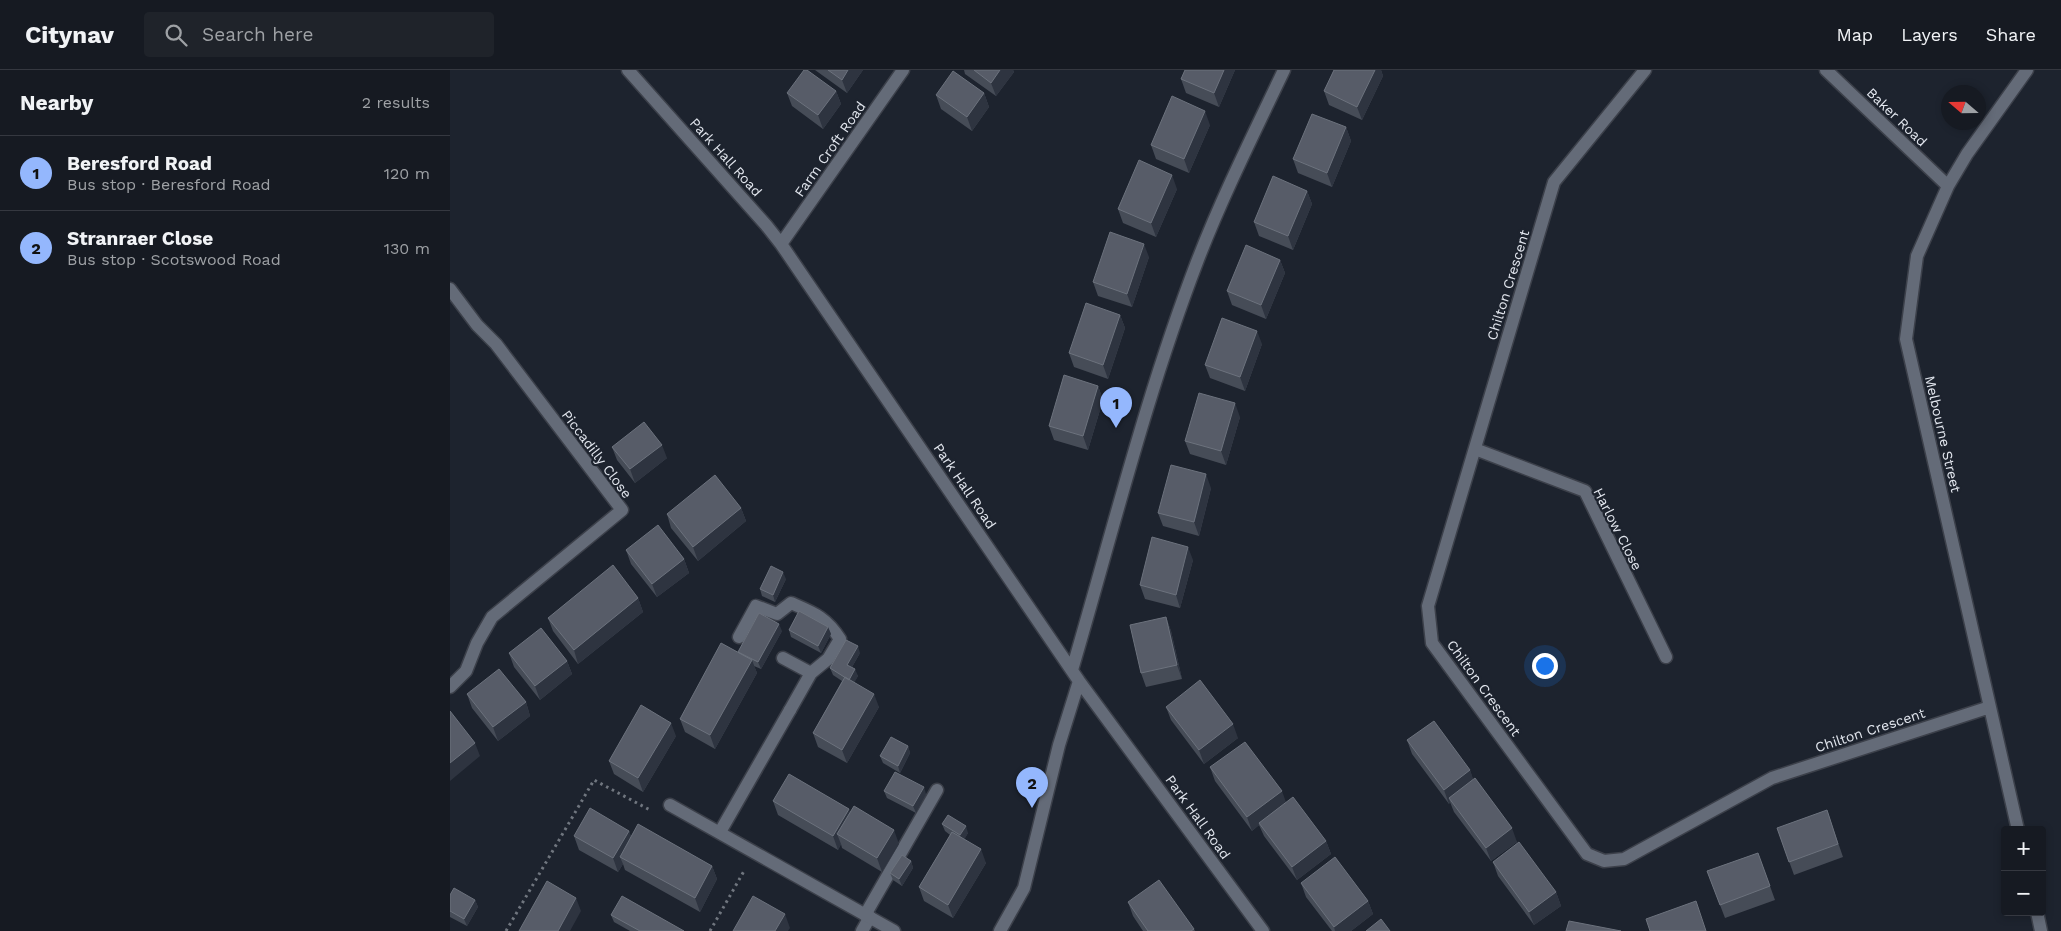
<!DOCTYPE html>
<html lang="en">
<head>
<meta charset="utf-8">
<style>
	:root { --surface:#161a22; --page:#1f232a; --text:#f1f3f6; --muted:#9ea1a5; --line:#353840; --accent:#94b7fd }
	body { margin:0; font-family:"Work Sans",sans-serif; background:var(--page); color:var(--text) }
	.controls { position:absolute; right:15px; bottom:15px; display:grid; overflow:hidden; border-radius:5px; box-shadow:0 2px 8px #0003 }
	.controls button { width:45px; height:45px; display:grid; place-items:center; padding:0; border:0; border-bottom:1px solid var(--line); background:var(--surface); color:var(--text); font:25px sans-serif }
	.compass { position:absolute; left:1491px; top:15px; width:45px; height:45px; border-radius:50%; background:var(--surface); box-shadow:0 2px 8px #0003; rotate:290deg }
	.you { position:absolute; left:1094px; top:595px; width:18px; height:18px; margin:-12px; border:4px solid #fff; border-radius:50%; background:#1a73e8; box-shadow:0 0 0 8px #1a73e833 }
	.badge { display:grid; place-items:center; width:32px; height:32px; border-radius:50%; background:var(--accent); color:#111; font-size:16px; font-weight:700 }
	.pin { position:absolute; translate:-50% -41px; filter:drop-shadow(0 1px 2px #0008) }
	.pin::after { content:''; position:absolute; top:26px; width:18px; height:15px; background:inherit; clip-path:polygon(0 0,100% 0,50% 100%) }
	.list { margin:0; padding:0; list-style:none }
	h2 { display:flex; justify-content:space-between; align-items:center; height:65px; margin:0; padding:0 20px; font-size:21px }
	h2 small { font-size:16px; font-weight:400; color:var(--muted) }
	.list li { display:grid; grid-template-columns:32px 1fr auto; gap:15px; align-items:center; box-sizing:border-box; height:75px; padding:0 20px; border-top:1px solid var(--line) }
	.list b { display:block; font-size:19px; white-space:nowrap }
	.list p { margin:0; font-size:16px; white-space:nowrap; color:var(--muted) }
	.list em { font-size:16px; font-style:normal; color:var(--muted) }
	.icon { flex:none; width:28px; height:28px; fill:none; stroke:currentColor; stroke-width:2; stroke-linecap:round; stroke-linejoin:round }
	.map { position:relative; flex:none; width:1611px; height:861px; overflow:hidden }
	header { display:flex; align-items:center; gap:30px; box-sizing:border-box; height:70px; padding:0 25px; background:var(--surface); border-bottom:1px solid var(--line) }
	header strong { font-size:24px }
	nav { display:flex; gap:28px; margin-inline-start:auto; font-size:18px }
	.search { width:350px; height:45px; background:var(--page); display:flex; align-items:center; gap:12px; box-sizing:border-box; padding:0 18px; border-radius:5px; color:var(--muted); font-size:19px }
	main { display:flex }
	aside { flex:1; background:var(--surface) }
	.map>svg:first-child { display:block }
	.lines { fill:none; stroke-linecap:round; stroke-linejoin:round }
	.lane-casing { stroke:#3c404a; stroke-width:15 }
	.street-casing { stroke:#3c404a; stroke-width:15 }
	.path { stroke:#70767f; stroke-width:3; stroke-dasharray:2.5 4; stroke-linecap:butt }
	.lane { stroke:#646b78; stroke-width:12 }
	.street { stroke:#646b78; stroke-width:12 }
	.wall { fill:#464c57 }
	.shaded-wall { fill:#2e3440 }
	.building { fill:#575c68; stroke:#6c727d }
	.labels { text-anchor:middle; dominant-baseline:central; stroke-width:4.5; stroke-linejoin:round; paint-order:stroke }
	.street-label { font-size:14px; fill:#e2e6ee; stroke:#1d232e }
</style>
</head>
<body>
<header>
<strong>Citynav</strong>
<div class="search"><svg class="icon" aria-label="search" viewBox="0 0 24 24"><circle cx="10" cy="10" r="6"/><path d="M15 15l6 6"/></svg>Search here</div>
<nav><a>Map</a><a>Layers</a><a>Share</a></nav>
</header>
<main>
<aside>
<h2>Nearby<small>2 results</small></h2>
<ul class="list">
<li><span class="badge">1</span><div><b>Beresford Road</b><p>Bus stop · Beresford Road</p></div><em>120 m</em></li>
<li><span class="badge">2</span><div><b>Stranraer Close</b><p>Bus stop · Scotswood Road</p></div><em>130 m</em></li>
</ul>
</aside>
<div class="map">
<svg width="1611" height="861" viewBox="0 0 1611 861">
	<rect width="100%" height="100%" fill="#1d232e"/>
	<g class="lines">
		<defs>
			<path id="lane" d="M289,567L306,536L327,544L341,533C364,543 376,547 390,569L378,589L361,603
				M333,588L361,603L340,640
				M415,845L487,720
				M412,861L420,847"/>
			<path id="street" d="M178,0L316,155L331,174L629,611L813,861
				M1195,0L1104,112L978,536L982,573L1137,784L1154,791L1174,789L1322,708L1540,637
				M1376,0L1498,116
				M331,174L453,0
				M0,219L27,255L46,274L172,440L42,547L27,573L16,601L0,617
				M1025,379L1135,421L1216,587
				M622,600C662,464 696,325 747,192C772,127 804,63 834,0
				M220,735L444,861
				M1568,760L1456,269L1467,186L1498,116L1517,84L1577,0
				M270,762L340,640
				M1587,842L1591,861
				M550,861L574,818L609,675L629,611"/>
		</defs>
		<use href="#lane" class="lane-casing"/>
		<use href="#street" class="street-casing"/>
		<path class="path" d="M56,861L144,710L200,740
			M260,861L294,801"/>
		<use href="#lane" class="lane"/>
		<use href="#street" class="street"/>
	</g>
	<path class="wall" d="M365,0H413L397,23Z
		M514,0H563L564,2L546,26L515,4Z
		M735,0H785L769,37L736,23L731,9Z
		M884,0H931L933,6L912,50L879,35L874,21Z
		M386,21L391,34L373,59L342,36L337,23Z
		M534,23L539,37L522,61L491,39L486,25Z
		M760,55L739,103L706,89L701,75Z
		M896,57L901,71L882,117L848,103L843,89Z
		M727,119L706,167L673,153L668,139Z
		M857,121L862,134L843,180L809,166L804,152Z
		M699,187L682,237L648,226L643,212Z
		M830,190L835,203L816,249L782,235L777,221Z
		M670,245L675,258L658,309L624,297L619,283Z
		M812,274L795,321L760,308L755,295Z
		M648,316L653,330L638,380L604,370L599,356Z
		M790,347L776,395L740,384L735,371Z
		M162,377L217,388L185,413L167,390Z
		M761,418L749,466L713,456L708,443Z
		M291,438L296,451L248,491L221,458L217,444Z
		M176,480L234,489L239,503L207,527L181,494Z
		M743,490L730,538L695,529L690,515Z
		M336,509L325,532L312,526L310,519Z
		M188,528L193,542L128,594L103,561L98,548Z
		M716,547L721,561L732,609L696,617L691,603Z
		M378,557L381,564L371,583L341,567L339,560Z
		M332,561L311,599L304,596L307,603L265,679L235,662L230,649L289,582Z
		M59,583L117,591L122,604L90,630L64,597Z
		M410,583L402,597L408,606L404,612L429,637L397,693L368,677L363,663L392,611L383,605L380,598Z
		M17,624L76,632L80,646L48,671L22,638Z
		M716,637L788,668L754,694L721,650Z
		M226,666L193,722L164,704L159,691Z
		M957,670L1020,700L1023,710L1067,772L1041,791L1004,742L1000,732L999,734L962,684Z
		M458,676L460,683L450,703L433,693L430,686Z
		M760,697L836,733L876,771L881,784L847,810L814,766L809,755L802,761L765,711Z
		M434,721L476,724L466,743L437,728Z
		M323,731L400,742L449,774L432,802L392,778L391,774L388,780L328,745Z
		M1377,740L1393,787L1344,805L1327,758Z
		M492,754L518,763L514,769L536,793L503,848L474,831L469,817L500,765L495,761Z
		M179,761L181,767L262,796L267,809L250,842L175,800L173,794L168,802L129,780L124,766Z
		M1308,783L1325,830L1275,848L1257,801Z
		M461,791L463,798L452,816L443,810L440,803Z
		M1043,792L1106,822L1111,836L1084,855L1048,806Z
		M851,813L918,831L923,844L901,861H882L856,827Z
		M0,825L25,830L28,837L17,856L0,847Z
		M678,832L744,859L745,861H693L683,846Z
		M161,845L234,861H180L164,852Z"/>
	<path class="shaded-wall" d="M398,0H413L397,23L392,10Z
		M550,0H563L564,2L546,26L541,13Z
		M774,0H785L769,37L764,23Z
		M925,0H931L933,6L912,50L907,37Z
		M386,21L391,34L373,59L368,45Z
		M534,23L539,37L522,61L517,47Z
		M755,41L760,55L739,103L734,89Z
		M896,57L901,71L882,117L877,103Z
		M722,105L727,119L706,167L701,153Z
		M857,121L862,134L843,180L838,166Z
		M694,174L699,187L682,237L677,224Z
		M830,190L835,203L816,249L811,235Z
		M670,245L675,258L658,309L653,295Z
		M807,261L812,274L795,321L790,307Z
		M648,316L653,330L638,380L633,366Z
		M785,333L790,347L776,395L771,381Z
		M212,375L217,388L185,413L180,399Z
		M756,404L761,418L749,466L744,452Z
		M291,438L296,451L248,491L243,477Z
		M738,477L743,490L730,538L726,525Z
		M234,489L239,503L207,527L202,514Z
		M333,502L336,509L325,532L323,525Z
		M188,528L193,542L128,594L124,580Z
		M716,547L721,561L732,609L727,595Z
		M329,554L332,561L311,599L308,592Z
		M378,557L381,564L371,583L368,576Z
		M408,576L410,583L399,602L397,595Z
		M302,590L307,603L265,679L260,665Z
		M117,591L122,604L90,630L85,616Z
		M405,599L408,606L402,617L399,610Z
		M424,624L429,637L397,693L392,680Z
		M76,632L80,646L48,671L43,657Z
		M221,653L226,666L193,722L188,708Z
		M783,654L788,668L754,694L749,680Z
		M25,673L30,686L0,711V693Z
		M458,676L460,683L450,703L448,696Z
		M1020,700L1025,714L999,728L1000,732L999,734L994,720Z
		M474,717L476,724L466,743L463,736Z
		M832,721L837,735L809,753V755L802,761L797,747Z
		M399,739L404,752L387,764L391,774L388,780L383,766Z
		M516,756L518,763L513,772L510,765Z
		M1062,758L1067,772L1041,791L1036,778Z
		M444,760L449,774L432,802L427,788Z
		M179,761L184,774L170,787L173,794L168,802L163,788Z
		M876,771L881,784L847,810L842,797Z
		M531,779L536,793L503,848L498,835Z
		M461,791L463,798L452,816L449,809Z
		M262,796L267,809L250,842L245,828Z
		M1106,822L1111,836L1084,855L1079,842Z
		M126,828L131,841L120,861H108Z
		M25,830L28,837L17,856L14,849Z
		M918,831L923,844L901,861H885L884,857Z
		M335,844L340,858L338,861H325Z"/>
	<path class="building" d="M354,0H357L386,21L368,45L337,23Z
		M378,0H398L392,10Z
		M524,0H550L541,13Z
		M735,0H774L764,23L731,9Z
		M884,0H925L907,37L874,21Z
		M503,1L534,23L517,47L486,25Z
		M722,26L755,41L734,89L701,75Z
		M862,44L896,57L877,103L843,89Z
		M689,90L722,105L701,153L668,139Z
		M823,106L857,121L838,166L804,152Z
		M660,162L694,174L677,224L643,212Z
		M796,175L830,190L811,235L777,221Z
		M636,233L670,245L653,295L619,283Z
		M772,248L807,261L790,307L755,295Z
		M614,305L648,316L633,366L599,356Z
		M749,323L785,333L771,381L735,371Z
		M194,352L212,375L180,399L162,377Z
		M721,395L756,404L744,452L708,443Z
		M265,405L291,438L243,477L217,444Z
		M208,455L234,489L202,514L176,480Z
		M702,467L738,477L726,525L690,515Z
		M163,495L188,528L124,580L98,548Z
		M321,496L333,502L323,525L310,519Z
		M349,541L378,557L368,576L339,560Z
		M309,543L329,554L308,592L288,582Z
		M716,547L727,595L691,603L680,555Z
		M91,558L117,591L85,616L59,583Z
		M396,570L408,576L397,595L405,599L399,610L380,598Z
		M271,573L302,590L260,665L230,649Z
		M49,599L76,632L43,657L17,624Z
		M395,607L424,624L392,680L363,663Z
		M750,610L783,654L749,680L716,637Z
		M191,635L221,653L188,708L159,691Z
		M0,641L25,673L0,693Z
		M984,651L1020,700L994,720L957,670Z
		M441,667L458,676L448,696L430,686Z
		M795,672L832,721L797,747L760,697Z
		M445,702L474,717L463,736L434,721Z
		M339,704L399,739L383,766L323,731Z
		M1025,708L1062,758L1036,778L999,728Z
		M843,727L876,771L842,797L809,753Z
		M404,736L444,760L427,788L387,764Z
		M140,738L179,761L163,788L124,766Z
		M1377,740L1388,774L1339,792L1327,758Z
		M498,745L516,756L510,765L492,754Z
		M188,754L262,796L245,828L170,787Z
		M502,762L531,779L498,835L469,817Z
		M1069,772L1106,822L1079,842L1043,792Z
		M1308,783L1320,816L1270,835L1257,801Z
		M452,785L461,791L449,809L440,803Z
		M885,787L918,831L884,857L851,813Z
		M709,810L744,859L741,861H698L678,832Z
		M97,811L126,828L108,861H69Z
		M4,818L25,830L14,849L0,841V825Z
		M172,826L234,861H190L161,845Z
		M303,826L335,844L325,861H283Z
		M1246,831L1256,861H1200L1196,849Z
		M931,849L940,861H916Z
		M1119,851L1171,861H1116Z"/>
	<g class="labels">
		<g class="street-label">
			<text transform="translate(1447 47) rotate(44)">Baker Road</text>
			<text transform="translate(380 79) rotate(-55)">Farm Croft Road</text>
			<text transform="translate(276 87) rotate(48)">Park Hall Road</text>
			<text transform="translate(1058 215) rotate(-73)">Chilton Crescent</text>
			<text transform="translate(1493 364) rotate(77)">Melbourne Street</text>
			<text transform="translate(147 384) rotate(53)">Piccadilly Close</text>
			<text transform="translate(515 416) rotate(56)">Park Hall Road</text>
			<text transform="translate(1168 459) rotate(63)">Harlow Close</text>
			<text transform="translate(1034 618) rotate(54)">Chilton Crescent</text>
			<text transform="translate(1420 660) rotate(-18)">Chilton Crescent</text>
			<text transform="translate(748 747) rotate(54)">Park Hall Road</text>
		</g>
	</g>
</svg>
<div class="controls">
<button>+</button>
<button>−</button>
</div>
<svg class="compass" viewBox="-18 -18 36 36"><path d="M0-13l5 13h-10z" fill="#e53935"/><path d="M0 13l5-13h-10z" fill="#9ea1a5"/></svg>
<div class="you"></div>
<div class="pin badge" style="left:666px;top:358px">1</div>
<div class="pin badge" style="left:582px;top:738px">2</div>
</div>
</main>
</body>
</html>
